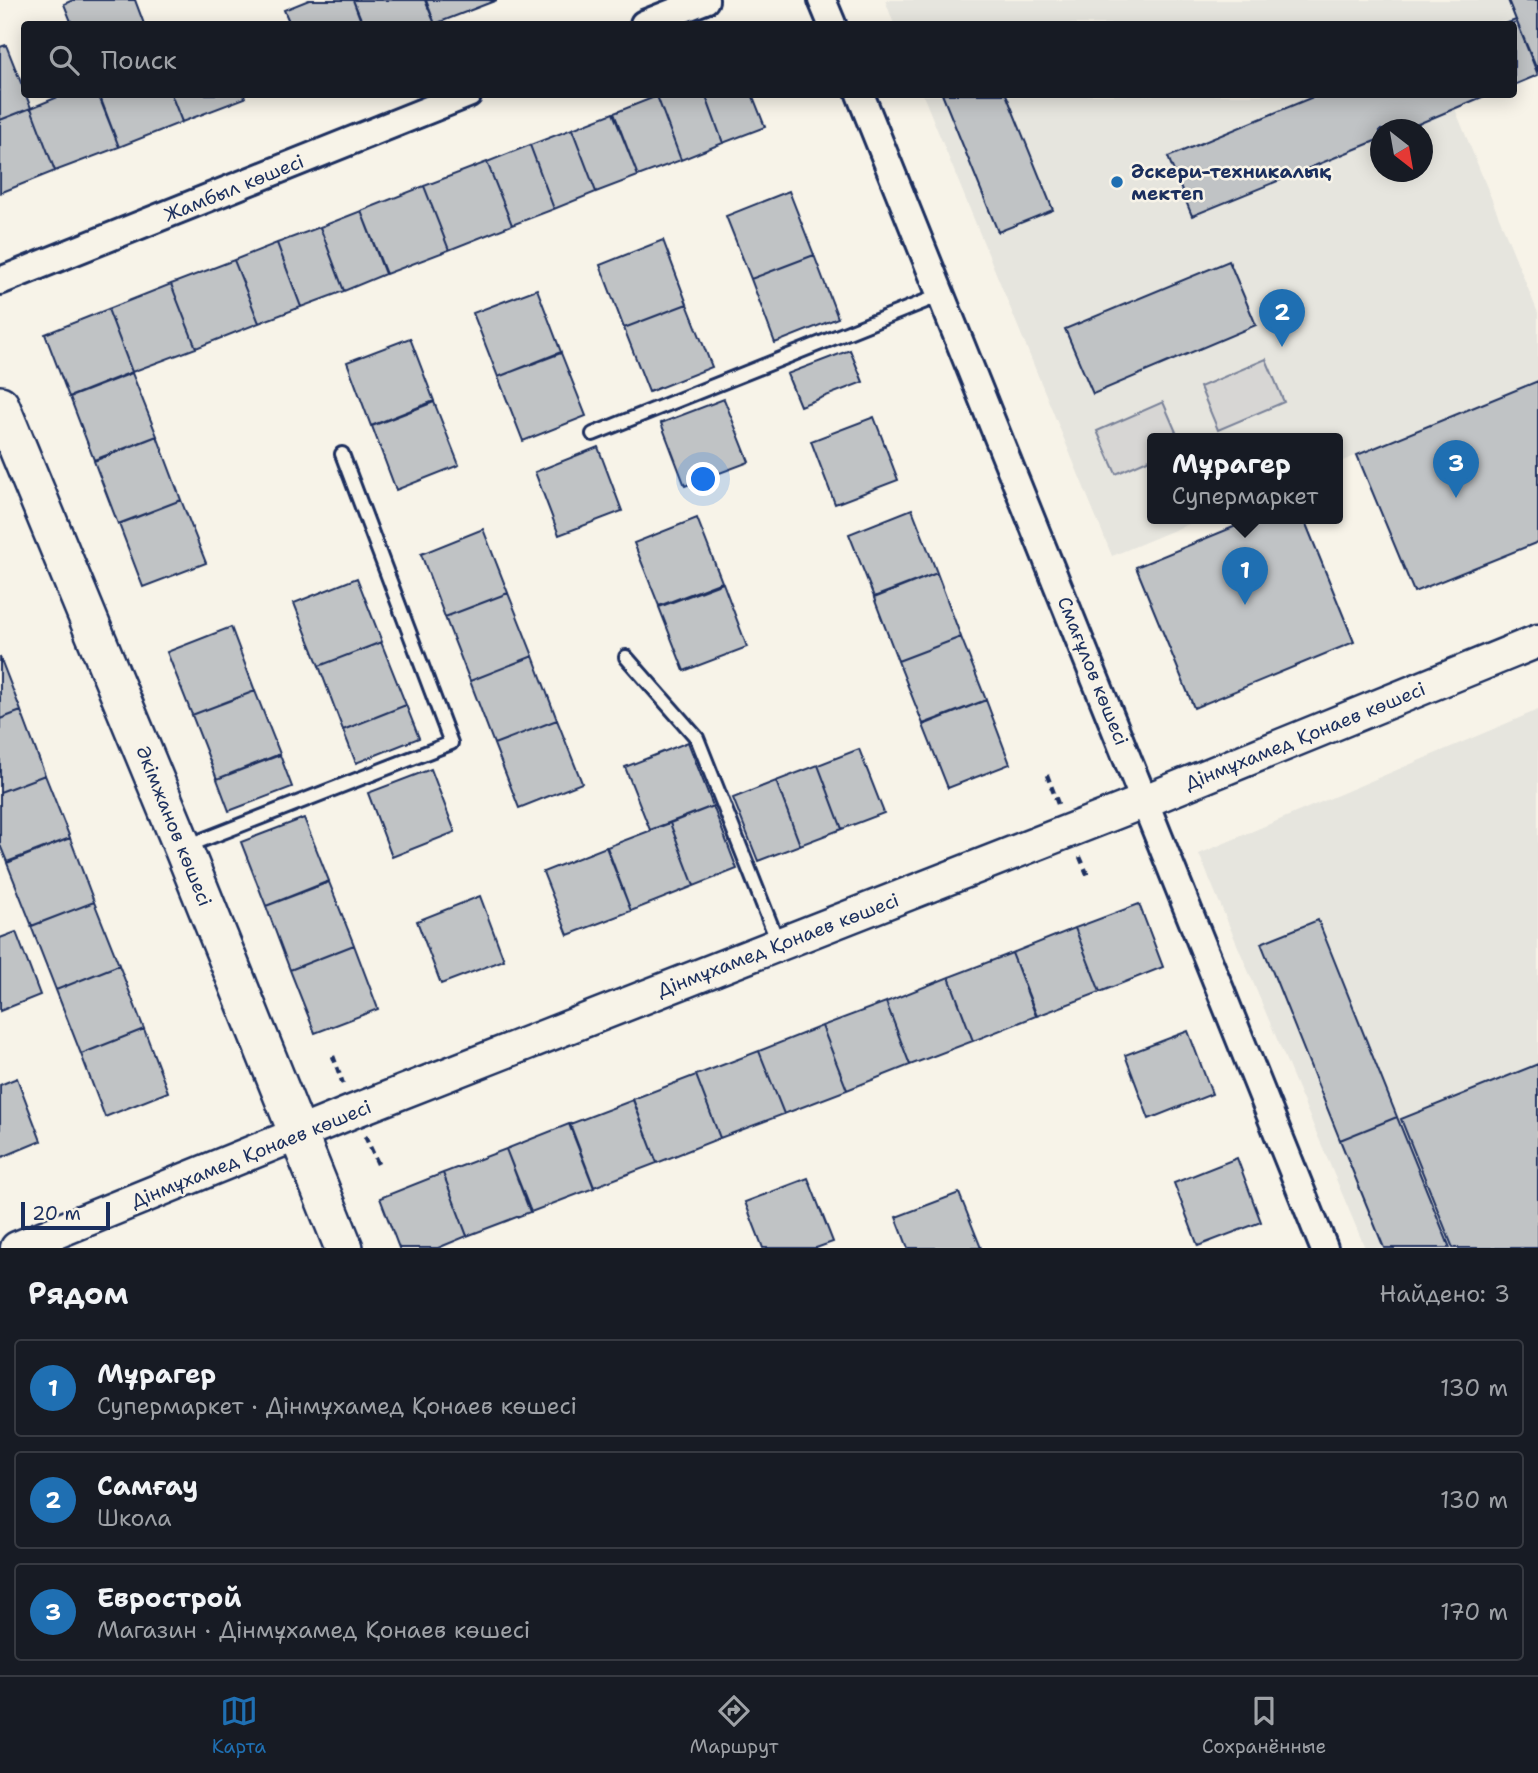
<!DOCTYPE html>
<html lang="ru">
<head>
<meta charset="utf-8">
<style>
	:root { --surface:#171b24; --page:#20242c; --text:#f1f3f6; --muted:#9ea1a6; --line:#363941; --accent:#1f6fb2 }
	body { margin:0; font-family:"Shantell Sans",sans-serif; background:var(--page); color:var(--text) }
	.compass { position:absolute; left:1370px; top:119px; width:63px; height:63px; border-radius:50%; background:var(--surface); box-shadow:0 4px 18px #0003; rotate:149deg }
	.scale { position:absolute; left:21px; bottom:18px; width:89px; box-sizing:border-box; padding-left:7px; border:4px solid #1b2f5e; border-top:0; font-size:19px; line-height:24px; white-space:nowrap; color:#1b2f5e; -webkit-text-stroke:5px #f7f3e8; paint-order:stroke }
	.you { position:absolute; left:704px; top:480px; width:24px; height:24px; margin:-18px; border:5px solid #fff; border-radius:50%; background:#1a73e8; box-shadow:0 0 0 10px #1a73e833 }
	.badge { display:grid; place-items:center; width:46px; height:46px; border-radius:50%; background:var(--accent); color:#fff; font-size:23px; font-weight:700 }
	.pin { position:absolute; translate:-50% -58px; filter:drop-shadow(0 2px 4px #0008) }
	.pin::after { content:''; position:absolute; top:37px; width:24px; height:21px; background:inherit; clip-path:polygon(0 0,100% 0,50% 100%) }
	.popup { position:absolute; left:1147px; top:433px; width:196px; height:91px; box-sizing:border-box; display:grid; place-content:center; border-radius:7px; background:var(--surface); filter:drop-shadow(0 2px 5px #0005); font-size:23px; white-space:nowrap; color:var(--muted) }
	.popup b { font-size:26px; color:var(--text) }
	.popup::after { content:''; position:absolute; left:50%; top:100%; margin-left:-14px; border:14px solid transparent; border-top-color:var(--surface) }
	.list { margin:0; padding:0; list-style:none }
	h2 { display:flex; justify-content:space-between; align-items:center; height:91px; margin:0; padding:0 28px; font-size:30px }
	h2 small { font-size:23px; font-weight:400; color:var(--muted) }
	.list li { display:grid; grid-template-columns:46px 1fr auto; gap:21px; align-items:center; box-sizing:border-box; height:98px; margin:0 14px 14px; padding:0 14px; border:2px solid var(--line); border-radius:7px }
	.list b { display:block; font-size:26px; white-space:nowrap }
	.list p { margin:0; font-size:23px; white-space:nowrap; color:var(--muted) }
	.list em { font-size:23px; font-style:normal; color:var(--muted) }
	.icon { flex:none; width:38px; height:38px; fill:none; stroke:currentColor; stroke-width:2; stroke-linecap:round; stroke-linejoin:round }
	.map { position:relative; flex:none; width:1538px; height:1248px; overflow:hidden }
	.search { position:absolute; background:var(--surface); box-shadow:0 4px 18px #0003; left:21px; right:21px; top:21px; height:77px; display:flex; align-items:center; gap:18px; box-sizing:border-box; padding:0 24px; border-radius:7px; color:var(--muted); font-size:26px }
	.sheet { height:427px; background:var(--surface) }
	nav { display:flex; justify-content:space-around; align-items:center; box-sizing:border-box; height:98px; border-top:2px solid var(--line); background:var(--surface); font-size:19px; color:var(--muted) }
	nav a { display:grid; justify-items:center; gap:4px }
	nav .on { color:var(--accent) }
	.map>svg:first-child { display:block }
	.built { fill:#e6e5de; fill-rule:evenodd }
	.green { fill:#d7d6d4; stroke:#798299; stroke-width:2 }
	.building { fill:#c0c3c5; stroke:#1b2f5e; stroke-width:2 }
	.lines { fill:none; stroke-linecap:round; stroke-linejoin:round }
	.service-casing { stroke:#1b2f5e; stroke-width:18 }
	.minor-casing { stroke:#1b2f5e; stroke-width:32 }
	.tertiary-casing { stroke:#1b2f5e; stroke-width:37 }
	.secondary-casing { stroke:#1b2f5e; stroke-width:42 }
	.path { stroke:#1b2f5e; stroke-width:4.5; stroke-dasharray:7 5; stroke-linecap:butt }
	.service { stroke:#f7f3e8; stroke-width:12 }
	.minor { stroke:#f7f3e8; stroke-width:26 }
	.tertiary { stroke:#f7f3e8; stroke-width:32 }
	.secondary { stroke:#f7f3e8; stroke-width:37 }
	.poi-dot { fill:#1f6fb2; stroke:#f7f3e8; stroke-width:2.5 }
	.labels { text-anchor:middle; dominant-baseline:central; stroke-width:5; stroke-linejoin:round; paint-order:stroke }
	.poi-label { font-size:19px; font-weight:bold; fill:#1b2f5e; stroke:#f7f3e8; text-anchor:start }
	.street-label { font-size:19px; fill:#1b2f5e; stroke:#f7f3e8 }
</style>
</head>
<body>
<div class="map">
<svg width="1538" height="1248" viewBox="0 0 1538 1248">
	<rect width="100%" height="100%" fill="#f7f3e8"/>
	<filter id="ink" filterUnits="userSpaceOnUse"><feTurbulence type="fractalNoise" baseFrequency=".0143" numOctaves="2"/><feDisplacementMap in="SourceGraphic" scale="14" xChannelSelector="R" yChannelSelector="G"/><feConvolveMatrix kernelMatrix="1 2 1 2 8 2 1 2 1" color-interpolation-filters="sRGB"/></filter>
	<g filter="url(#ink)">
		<path class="built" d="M885,0H1538V75L1514,85V24H894Z
			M923,95H1489L1455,109L1538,313V381L1338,463V439H1152V519H1201L1112,556ZM1380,130H1422V172H1380Z
			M1538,710V1248H1365L1199,854Z"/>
		<path class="green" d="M1266,359L1284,402L1218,430L1200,387Z
			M1163,402L1179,439H1152V458L1116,474L1097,431Z"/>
		<path class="building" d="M73,0H135L144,24H72L64,4Z
			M309,0H353L362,24H290L284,10Z
			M353,0H425L435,24H363Z
			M426,0H497L435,24Z
			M1508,0H1538V72L1516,20Z
			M1516,20L1538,75L1514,85V24H1505Z
			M6,45L31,108L0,120V47Z
			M65,94H98L119,147L55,171L31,108Z
			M99,94H171L182,122L119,147Z
			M171,94H244L245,98L182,122Z
			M661,94H705L723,143L681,160L657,96Z
			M705,94H752L765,127L723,143Z
			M942,94H1006L1053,210L998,232Z
			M1320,94H1330L1331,96L1336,94H1489L1404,130H1380V139L1192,216L1168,157Z
			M657,96L681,160L638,176L614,113Z
			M31,108L55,171L0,193V120Z
			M613,113L638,176L596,192L572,129Z
			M572,129L596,192L554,209L530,145Z
			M530,145L554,209L512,225L487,162Z
			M487,162L512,225L449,250L424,186Z
			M424,186L449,250L386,274L361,211Z
			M789,191L814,255L751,279L726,216Z
			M361,211L385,274L344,291L320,227Z
			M320,227L344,291L301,307L277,243Z
			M663,240L687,304L624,328L600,265Z
			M277,243L301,307L259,323L234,260Z
			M814,255L838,318L775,343L751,279Z
			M234,260L259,323L196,348L171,284Z
			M1229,261L1256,325L1093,394L1065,329Z
			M171,284L196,348L132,372L108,309Z
			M537,289L561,352L498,377L473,313Z
			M687,304L712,367L649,392L624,328Z
			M108,309L132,372L69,397L45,334Z
			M410,338L434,401L371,426L347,362Z
			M850,350L863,382L800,406L787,374Z
			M561,353L586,416L523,441L498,377Z
			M132,373L157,436L94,460L70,397Z
			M1538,381V542L1414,592L1357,455Z
			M724,399L749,462L685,486L661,423Z
			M434,402L459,465L396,490L372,426Z
			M874,417L898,480L835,504L811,441Z
			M157,436L181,500L118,524L94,461Z
			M598,447L622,511L559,535L535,472Z
			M181,500L206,563L143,587L119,524Z
			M912,509L937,573L874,597L849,534Z
			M697,518L722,582L659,606L634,543Z
			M1253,519H1304L1354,642L1194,708L1136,567Z
			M483,529L508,593L445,617L421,554Z
			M937,573L961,637L898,661L874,598Z
			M357,578L382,642L319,666L294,603Z
			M723,583L747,647L684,671L659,607Z
			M508,593L533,656L470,681L445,617Z
			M231,627L255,691L192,715L167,652Z
			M961,637L986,700L923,724L898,661Z
			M381,642L406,705L343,730L319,666Z
			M533,656L557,720L494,744L470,681Z
			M0,657L21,711L0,719Z
			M255,691L280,754L217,779L192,715Z
			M986,700L1010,764L948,788L923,725Z
			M406,705L419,738L356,763L343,730Z
			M21,711L45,775L0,792V719Z
			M557,720L582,783L519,808L494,744Z
			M688,742L713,806L650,830L625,767Z
			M859,749L884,813L842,829L818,765Z
			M280,755L292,787L229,811L217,779Z
			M818,765L842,829L800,845L776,781Z
			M431,769L455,832L392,857L368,793Z
			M45,775L70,838L7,862L0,845V792Z
			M776,781L800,845L758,861L733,798Z
			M713,806L737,869L694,886L670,823Z
			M304,818L329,881L266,906L241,842Z
			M670,823L694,886L631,911L607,847Z
			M70,838L94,902L32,926L7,863Z
			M606,847L631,911L568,935L543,872Z
			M329,882L354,945L290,970L266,906Z
			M480,896L504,960L441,984L417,921Z
			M94,902L119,965L56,990L31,926Z
			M1139,904L1163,967L1100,992L1075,928Z
			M1318,920L1397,1117L1340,1140L1261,943Z
			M1075,928L1100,992L1037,1016L1012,953Z
			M16,932L40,995L0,1011V938Z
			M354,945L378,1009L315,1033L290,970Z
			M1012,953L1036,1016L973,1041L949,977Z
			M119,965L144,1029L81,1054L56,990Z
			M949,977L973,1041L910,1065L886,1002Z
			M886,1002L910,1065L847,1090L822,1026Z
			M822,1026L847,1090L784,1114L759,1051Z
			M144,1029L168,1092L105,1117L81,1054Z
			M1188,1031L1212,1094L1149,1119L1125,1055Z
			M759,1051L784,1114L720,1138L696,1075Z
			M1538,1064V1248H1453L1401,1119Z
			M696,1075L720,1138L657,1163L633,1099Z
			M17,1078L41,1141L0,1158V1085Z
			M633,1100L657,1163L594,1187L570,1124Z
			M1397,1117L1450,1248H1384L1340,1140Z
			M569,1124L594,1188L531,1212L506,1149Z
			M506,1149L530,1212L467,1236L443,1173Z
			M1237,1158L1261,1222L1198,1246L1174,1183Z
			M443,1173L467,1236L438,1248H399L380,1198Z
			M808,1178L833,1242L816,1248H763L745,1202Z
			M959,1193L981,1248H908L896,1217Z"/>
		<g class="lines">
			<defs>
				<path id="service" d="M593,434L941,295
					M626,657L697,738L779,945
					M187,846L451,743L342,454"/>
				<path id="minor" d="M822,0L832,24
					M644,24L705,0
					M860,94L1324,1248
					M0,281L468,94"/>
				<path id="tertiary" d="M17,1248L354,1111L1145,801L1538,641"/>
				<path id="secondary" d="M0,405L183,848L344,1248"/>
			</defs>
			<use href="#service" class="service-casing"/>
			<use href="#minor" class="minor-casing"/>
			<use href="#tertiary" class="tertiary-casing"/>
			<use href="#secondary" class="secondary-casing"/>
			<path class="path" d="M1047,775L1058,804
				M1080,857L1088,876
				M333,1056L343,1084
				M365,1136L378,1164"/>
			<use href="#service" class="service"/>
			<use href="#minor" class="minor"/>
			<use href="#tertiary" class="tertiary"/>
			<use href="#secondary" class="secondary"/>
		</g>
	</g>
	<circle class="poi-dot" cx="1117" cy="182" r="7"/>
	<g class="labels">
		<g class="poi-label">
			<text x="1131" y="171">Әскери-техникалық<tspan x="1131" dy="22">мектеп</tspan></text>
		</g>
		<g class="street-label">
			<text transform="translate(234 188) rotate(-22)">Жамбыл көшесі</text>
			<text transform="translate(1093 671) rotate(68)">Смағұлов көшесі</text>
			<text transform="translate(1305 736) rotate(-22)">Дінмұхамед Қонаев көшесі</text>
			<text transform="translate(174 826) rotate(68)">Әкімжанов көшесі</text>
			<text transform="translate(778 945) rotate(-21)">Дінмұхамед Қонаев көшесі</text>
			<text transform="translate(251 1154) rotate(-22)">Дінмұхамед Қонаев көшесі</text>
		</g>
	</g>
</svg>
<svg class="compass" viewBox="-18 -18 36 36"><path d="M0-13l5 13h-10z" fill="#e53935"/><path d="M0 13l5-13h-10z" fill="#9ea1a6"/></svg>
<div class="scale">20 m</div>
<div class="you"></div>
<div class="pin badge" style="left:1245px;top:605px">1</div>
<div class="popup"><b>Мұрагер</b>Супермаркет</div>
<div class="pin badge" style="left:1282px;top:347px">2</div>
<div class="pin badge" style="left:1456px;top:498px">3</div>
<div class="search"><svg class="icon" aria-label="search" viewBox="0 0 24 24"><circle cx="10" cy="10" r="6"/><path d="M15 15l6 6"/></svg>Поиск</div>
</div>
<section class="sheet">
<h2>Рядом<small>Найдено: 3</small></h2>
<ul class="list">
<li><span class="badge">1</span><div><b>Мұрагер</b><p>Супермаркет · Дінмұхамед Қонаев көшесі</p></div><em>130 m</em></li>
<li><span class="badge">2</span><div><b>Самғау</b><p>Школа</p></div><em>130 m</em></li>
<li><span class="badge">3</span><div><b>Еврострой</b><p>Магазин · Дінмұхамед Қонаев көшесі</p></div><em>170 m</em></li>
</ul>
</section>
<nav>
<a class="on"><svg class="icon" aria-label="map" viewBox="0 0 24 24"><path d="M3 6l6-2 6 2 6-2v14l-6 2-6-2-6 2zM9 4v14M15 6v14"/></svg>Карта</a>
<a><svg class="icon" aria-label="directions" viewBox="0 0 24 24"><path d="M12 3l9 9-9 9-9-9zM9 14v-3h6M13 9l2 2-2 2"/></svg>Маршрут</a>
<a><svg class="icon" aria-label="saved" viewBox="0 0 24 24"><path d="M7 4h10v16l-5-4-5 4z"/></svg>Сохранённые</a>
</nav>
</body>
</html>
